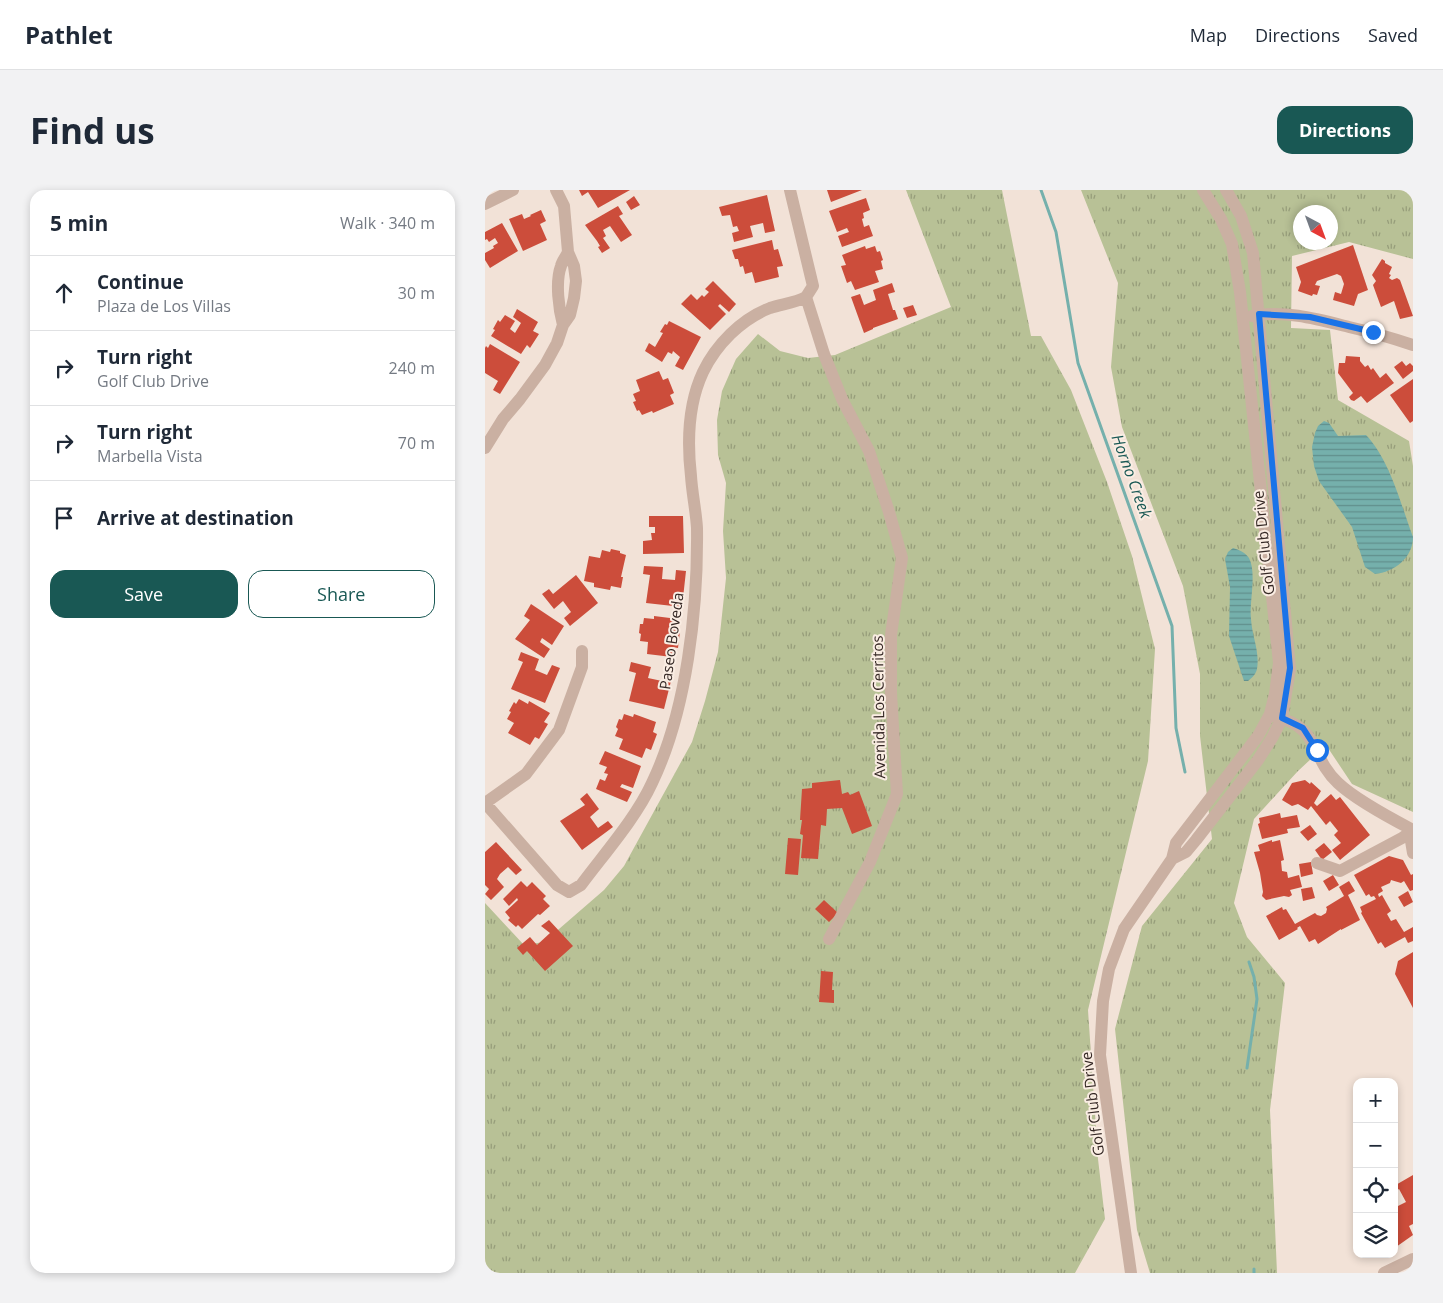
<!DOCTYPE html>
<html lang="en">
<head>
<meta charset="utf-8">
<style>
	:root { --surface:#fff; --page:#f2f2f3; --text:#1f2937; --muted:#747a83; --line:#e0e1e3; --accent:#195854 }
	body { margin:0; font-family:"Open Sans",sans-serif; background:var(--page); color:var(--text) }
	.controls { position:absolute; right:15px; bottom:15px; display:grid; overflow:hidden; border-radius:10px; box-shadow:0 2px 8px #0003 }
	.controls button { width:45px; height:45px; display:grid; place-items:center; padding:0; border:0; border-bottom:1px solid var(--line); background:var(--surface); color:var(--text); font:25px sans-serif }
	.compass { position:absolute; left:808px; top:15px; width:45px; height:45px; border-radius:50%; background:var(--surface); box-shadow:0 2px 8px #0003; rotate:139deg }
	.stop { position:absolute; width:15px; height:15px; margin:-11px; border:4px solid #1a73e8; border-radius:50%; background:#fff }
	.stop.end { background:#1a73e8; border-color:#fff; box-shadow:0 1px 5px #0008 }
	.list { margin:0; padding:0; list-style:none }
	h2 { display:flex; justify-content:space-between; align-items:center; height:65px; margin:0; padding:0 20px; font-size:21px }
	h2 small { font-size:16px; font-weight:400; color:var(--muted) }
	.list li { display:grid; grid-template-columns:32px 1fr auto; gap:15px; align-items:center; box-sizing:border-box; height:75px; padding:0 20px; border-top:1px solid var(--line) }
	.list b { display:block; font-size:19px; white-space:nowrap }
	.list p { margin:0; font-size:16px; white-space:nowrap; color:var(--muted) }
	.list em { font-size:16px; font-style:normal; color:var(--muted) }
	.actions { display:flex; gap:10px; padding:15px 20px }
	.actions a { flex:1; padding:11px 0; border:1px solid var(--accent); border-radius:15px; text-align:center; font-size:18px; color:var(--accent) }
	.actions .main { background:var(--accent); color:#fff }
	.icon { flex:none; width:28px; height:28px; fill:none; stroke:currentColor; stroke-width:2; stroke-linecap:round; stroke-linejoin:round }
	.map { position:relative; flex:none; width:928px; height:1083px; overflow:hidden; border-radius:15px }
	header { display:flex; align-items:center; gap:30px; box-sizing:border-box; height:70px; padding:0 25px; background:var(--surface); border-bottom:1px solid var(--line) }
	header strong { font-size:24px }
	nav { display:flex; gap:28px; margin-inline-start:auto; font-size:18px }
	.intro { display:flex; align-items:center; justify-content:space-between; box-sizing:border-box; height:120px; padding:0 30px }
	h1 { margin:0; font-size:35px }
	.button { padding:12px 22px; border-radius:15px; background:var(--accent); color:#fff; font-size:18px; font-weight:700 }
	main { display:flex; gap:30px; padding:0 30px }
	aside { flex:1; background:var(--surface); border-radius:15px; box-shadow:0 2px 8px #0003 }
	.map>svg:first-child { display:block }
	.grass { fill:url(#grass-tufts); fill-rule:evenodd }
	.water { fill:url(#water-rules) }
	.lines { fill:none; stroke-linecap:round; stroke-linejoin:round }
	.stream { stroke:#75b0ac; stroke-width:3 }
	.building { fill:#cc4d3b }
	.minor { stroke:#cab0a2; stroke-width:12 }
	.route { stroke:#1a73e8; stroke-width:6 }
	.labels { text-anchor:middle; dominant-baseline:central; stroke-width:4; stroke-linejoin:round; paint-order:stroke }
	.street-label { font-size:15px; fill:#352825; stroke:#faede3 }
	.water-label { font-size:16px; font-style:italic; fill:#195854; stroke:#faede3 }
</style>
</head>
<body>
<header>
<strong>Pathlet</strong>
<nav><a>Map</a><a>Directions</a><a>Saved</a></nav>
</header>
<div class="intro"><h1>Find us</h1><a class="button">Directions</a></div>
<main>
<aside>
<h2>5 min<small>Walk · 340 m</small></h2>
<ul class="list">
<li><svg class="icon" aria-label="ahead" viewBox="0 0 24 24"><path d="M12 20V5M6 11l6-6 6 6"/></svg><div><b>Continue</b><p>Plaza de Los Villas</p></div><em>30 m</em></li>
<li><svg class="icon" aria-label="right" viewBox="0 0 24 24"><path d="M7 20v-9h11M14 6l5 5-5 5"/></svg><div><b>Turn right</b><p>Golf Club Drive</p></div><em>240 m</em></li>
<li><svg class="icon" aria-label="right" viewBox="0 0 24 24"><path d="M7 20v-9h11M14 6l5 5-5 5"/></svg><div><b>Turn right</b><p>Marbella Vista</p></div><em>70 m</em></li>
<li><svg class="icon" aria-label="arrive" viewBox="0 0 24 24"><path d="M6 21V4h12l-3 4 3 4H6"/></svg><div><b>Arrive at destination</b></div></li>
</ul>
<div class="actions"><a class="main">Save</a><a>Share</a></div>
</aside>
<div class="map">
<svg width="928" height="1083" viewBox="0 0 928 1083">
	<defs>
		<pattern id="grass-tufts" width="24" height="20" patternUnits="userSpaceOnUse" patternTransform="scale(1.25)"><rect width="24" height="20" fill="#b8c196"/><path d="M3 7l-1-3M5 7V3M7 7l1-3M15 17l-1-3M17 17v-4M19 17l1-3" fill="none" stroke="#969d7a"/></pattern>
		<pattern id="water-rules" width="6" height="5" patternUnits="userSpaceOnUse" patternTransform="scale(1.25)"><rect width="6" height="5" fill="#75b0ac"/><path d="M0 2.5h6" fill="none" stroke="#618f8c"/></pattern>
	</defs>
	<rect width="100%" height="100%" fill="#f2e2d7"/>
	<path class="grass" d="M421,0H517L546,146H556L586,200L622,292L647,366L670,459L663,571L603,820L613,969L620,1029L590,1083H0V713L39,755L59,752L119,700L139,676L207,552L220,511L233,462L241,388L238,341L241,293L233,265L232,230L237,201L251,169L273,144L295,161L323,168L350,165L466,117Z
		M596,0H928V69L864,52L807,66L806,138L845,140L853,210L924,251L928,276V622L867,594L841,555L813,581L769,629L749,713L762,747L800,793L785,920L792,1083H665L652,1040L630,839L657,736L727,649L715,546V484L698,396L637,237L626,177L633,93ZM816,22H846V52H816Z"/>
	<path class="water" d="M839,231L844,233L853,246L881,245C905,270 916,315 928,347C928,368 909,382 890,384L880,377L867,337L834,291L829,276L827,257L830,243L833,236Z
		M748,358C754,360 760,362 764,368C772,383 764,413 766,429C767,446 775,462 772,479C771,484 767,488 763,491H759L744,446L745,397L740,369L743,362Z"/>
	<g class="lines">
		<path class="stream" d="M556,0L571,42L593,173L687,436L691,538L700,582
			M762,878L772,809L769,787L764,772
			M769,1079V1083"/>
	</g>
	<path class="building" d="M94,0H145L113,18L103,2L97,6Z
		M342,0H377L346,12Z
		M282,5L290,41L280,43L278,33L265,36L268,47L249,52L247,43L254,41L252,36L248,37L245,25L237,26L234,17Z
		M149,6L155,15L146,20L141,12Z
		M381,8L385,20L378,23L379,28L377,29L379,37L384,35L388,46L357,57L353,46L364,42L362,38L352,42L344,21Z
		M133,16L138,24L134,26L147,45L136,52L125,36L118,40L121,46L118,48L125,58L117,63L113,57L115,56L112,51L100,35Z
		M56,20L61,31L55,34L62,50L38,61L24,29L37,24L39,29L46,26L45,25Z
		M17,33L33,61L5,78L0,70V63L9,58L8,56L13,53L10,48L4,52L2,49L0,50V42Z
		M287,50L289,60L293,59L298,76L292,77L294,87L270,93L267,82L260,84L258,76L255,77L253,69H250L247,60Z
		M868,55L883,100L873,104L869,116L848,110L850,102L856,104L859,94L856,86L852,84L832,91L830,95L835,96L832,105L828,104L827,106L813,101L816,92L811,77Z
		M380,56L381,59L390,56L392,62L395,61L398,70L396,71L398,79L390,81L394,92L370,100L366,91L362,93L356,76L361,75L357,65Z
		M897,69L900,71V73L907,77L904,84L906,85L904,88L907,90L912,88L915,90L928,126L915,129L909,111L896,117L888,95L891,91L887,85Z
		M228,91L251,114L244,122L235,114L233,116L241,124L225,140L196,114L206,104L212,110L217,105L219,107L224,102L220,99Z
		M407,93L410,102L403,104L408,120H410L413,129L388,138V139L379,143L366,107L375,104L379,115L391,110L388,100Z
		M428,115L432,125L422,128L418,118Z
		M32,119L53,132L48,141L54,144L45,158L42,155L36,164L6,146L10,140L8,139L13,130L15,132L20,125L30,131L25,139L30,143L36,133L28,127Z
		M184,131L216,147L198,180L190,176L195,167L188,161L187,164L183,162L177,172L160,161L164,153L170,157L178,143L175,142L180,134L182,135Z
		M5,154L35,172L15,204L8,200L13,191L0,183V158L1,156L3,158Z
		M861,166L875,167V171L880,177L883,175L886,180L888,178L895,188L901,183L909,193L882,213L876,206L869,211L866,210L864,207L868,203L853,183L854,173H860Z
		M917,171L921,176L925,173L928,176V181L918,189L909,177Z
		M174,181L178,190L183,188L189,203L185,205L189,214L168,223L167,221L157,225L154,220L152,221L148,212L151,211L148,204L155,201L151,190Z
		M928,189V231L925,233L905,205Z
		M164,326H198L199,363L158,364V351L167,350L166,343H170V337H164Z
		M126,359L135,361V363L141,365L136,387H138L136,398L126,396L125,400L109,397V393L99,391L104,366L115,368L117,360L125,362Z
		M159,376L178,377L177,389L190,390L191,380L201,381L197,417L161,413L165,385L158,384Z
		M91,385L113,413L85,436L79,428L86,422L78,411L69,419L57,404L64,399L68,404Z
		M46,414L79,436L67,455L57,448L55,452L65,459L59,468L30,449L45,430L39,426Z
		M169,426L193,429L192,440L195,441L193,458L188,457L187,467L162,464L163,452L155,451L156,444L154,443L155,434H158L159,428L169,429Z
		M36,462L54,469L50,480L62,485L67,475L75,478L60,513L26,499L38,472L33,470Z
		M146,472L166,477L163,488L177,491L180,481L188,483L179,519L144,511L151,483L144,481Z
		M34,509L43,514L44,511L65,523L59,532L63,534L54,549L50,547L45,555L23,543L29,533L22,529L26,522L24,521L29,512L31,514Z
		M139,524L148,527L149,524L171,532L168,542L172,544L166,560L161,558L157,568L134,559L138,549L130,546L133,539L131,537L134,529L137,530Z
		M120,561L156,576L148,598L137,594L135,597L147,602L142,612L111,599L115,589L120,591L123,584L119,583L122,577L114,574Z
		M355,590L357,604L363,602L365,605L374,601L387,636L367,644L357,618L342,619L341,636L336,635L333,669L316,668L318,645L315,644L317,630H315L317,599L327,598V593Z
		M820,590L825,594L826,592L836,601L829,613L832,616L846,604L851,610L855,607L885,645L855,670L847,660L856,653L849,645L853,641L845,631L841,635L826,616L823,620L813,614L807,616L797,610L807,593Z
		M102,603L114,619L105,627L113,638L123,631L128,637L97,660L75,631L100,615L95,609Z
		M795,623L796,628L812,625L815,637L802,639L803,643L777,649L773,634L775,633L774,628Z
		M825,635L832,644L823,651L815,642Z
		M303,648L316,649L313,685L300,684Z
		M787,650V652L795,650L799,670L796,671L797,681L802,682L803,688L814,685L817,697L805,700L807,705L804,707L799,706L781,710L777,706L778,702L775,683L769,662L775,661L773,655Z
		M11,652L37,680L31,685L23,677L15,684L12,689L19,697L6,710L0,704L4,699L0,695V662Z
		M839,653L847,662L837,670L830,660Z
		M904,666L918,670L926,685L928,684V700L925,701L919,691L916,693L906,690L905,693L896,697L898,701L893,704L894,707L897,705L906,721L902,724L906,731L911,729L919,742L928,737V751L923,753L920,747L900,758L896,752L893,754L876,723L877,722L875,717L891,709L889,706L886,707L884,704L881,706L869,685Z
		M826,672L828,684L816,687L814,674Z
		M848,685L854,695L844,701L838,691Z
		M36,691L42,697L47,692L61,706L58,709L65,716L55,725L53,724L37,739L33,735L31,737L23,730L25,728L20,722L33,710L32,708L24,716L18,709Z
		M864,691L870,701L863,705L875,730L856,740V739L833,754L830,749L824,752L815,736L812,738L813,739L794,750L781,726L797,717L798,720L801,719L810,734L830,723L832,725L836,726L841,723L842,719L841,717L859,706L854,697Z
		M827,697L830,708L818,711L816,699Z
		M923,701L928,712L919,717L913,707Z
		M339,710L353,723L344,732L330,719Z
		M64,730L88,756L60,781L42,761L38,765L32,758L45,747L52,755L65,743L56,736Z
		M928,762V818L910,784L913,771Z
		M336,781L348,782L347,800H349V813L334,812Z
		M928,985V1034L924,1036L928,1045L911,1057L909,1056V1010L913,1016L921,1012L914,999L909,1002V996Z"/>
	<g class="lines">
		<path class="minor" d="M305,0L328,96L321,107
			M0,14L28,0
			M321,107L339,164L357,209L384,261L404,322L417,368L406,445V503L412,604L385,672L344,749
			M767,126C800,120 832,129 864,137C886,142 907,148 928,155
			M78,135C74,120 70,92 76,76C77,71 81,67 83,62
			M0,258L18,229L35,209L60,175L72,153L78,135L85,125L89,108L91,91L89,76L83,62L79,16L71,0
			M789,526C837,538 824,566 853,593C871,610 905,628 928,640
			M0,613L72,695L84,702L96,695C119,664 151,628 167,593C202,520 213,419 212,338C211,321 207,303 206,286C202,251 203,214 218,182C231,155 256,129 285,118C297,114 310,113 321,107
			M0,613L41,584L74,540L97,477V461
			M928,640L926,651L928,663
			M687,669L701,662L711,650L773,570L787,548L797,528L805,479L768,63L756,26L741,0
			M832,673L855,681L917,648L928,640
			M646,1083L615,865L618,811L624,779L639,739L687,669L691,653L773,546L785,524L790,504L794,473L755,102L747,54L736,29L718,0
			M899,1083L928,1069"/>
	</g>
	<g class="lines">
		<path class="route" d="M832,560L818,538L797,528L805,478L774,124L825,127L888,142"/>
	</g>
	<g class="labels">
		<g class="street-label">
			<text transform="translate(778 353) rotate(-96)">Golf Club Drive</text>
			<text transform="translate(186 451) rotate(-82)">Paseo Boveda</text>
			<text transform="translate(393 517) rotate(-91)">Avenida Los Cerritos</text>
			<text transform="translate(607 914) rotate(-97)">Golf Club Drive</text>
		</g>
		<g class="water-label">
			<text transform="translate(647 286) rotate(70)">Horno Creek</text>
		</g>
	</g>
</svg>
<div class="controls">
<button>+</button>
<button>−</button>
<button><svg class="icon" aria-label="locate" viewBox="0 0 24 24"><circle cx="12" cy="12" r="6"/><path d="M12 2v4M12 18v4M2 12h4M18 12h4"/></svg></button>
<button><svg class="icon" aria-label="layers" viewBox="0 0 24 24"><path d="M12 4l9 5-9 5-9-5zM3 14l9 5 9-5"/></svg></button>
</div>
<svg class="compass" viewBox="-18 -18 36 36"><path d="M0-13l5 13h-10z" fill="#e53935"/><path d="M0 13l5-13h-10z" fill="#747a83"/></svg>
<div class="stop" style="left:832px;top:560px"></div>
<div class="stop end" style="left:888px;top:142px"></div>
</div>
</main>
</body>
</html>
